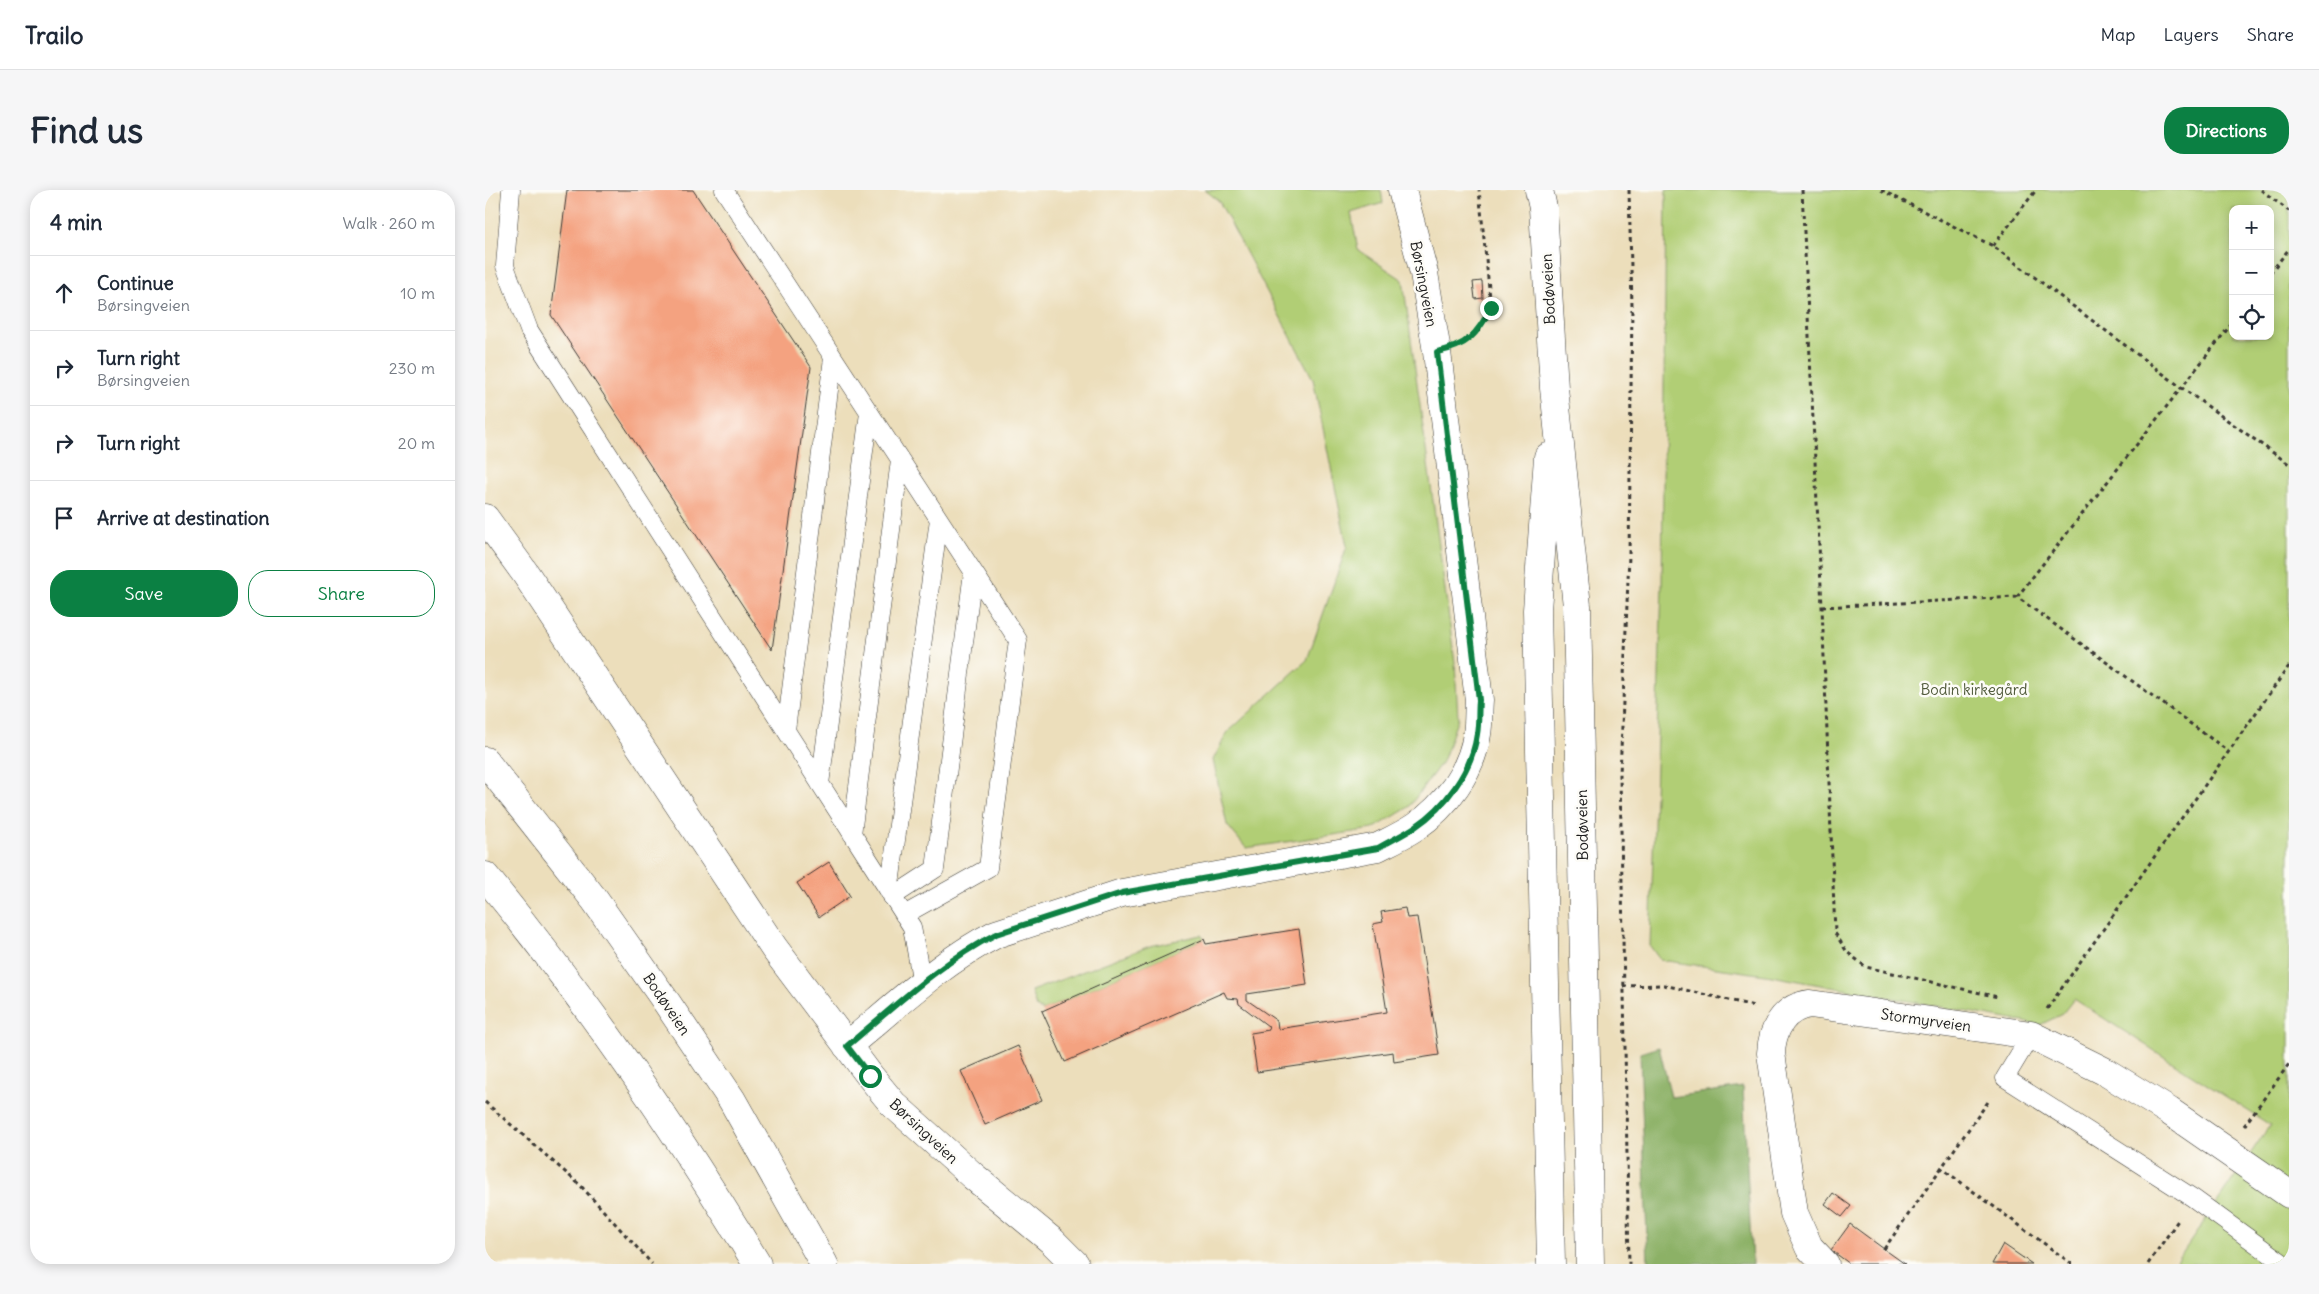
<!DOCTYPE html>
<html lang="en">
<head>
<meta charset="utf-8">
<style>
	:root { --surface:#fff; --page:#f6f6f7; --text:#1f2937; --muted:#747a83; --line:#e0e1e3; --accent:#0b8043 }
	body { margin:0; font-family:Delius,sans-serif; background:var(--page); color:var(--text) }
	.controls { position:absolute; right:15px; top:15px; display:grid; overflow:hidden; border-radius:10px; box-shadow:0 2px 12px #0003 }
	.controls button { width:45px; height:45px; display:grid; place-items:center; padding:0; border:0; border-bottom:1px solid var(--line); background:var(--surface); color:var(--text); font:25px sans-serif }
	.stop { position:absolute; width:15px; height:15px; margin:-11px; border:4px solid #0b8043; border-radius:50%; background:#fff }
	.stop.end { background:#0b8043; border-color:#fff; box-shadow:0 1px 5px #0008 }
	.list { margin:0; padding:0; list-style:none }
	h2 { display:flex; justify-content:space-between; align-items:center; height:65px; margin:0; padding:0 20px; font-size:21px }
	h2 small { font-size:16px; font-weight:400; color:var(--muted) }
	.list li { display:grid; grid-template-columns:32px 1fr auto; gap:15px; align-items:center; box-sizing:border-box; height:75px; padding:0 20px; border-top:1px solid var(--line) }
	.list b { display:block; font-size:19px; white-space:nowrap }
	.list p { margin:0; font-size:16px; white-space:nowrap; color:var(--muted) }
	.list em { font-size:16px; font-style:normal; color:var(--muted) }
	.actions { display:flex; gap:10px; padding:15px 20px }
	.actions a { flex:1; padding:11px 0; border:1px solid var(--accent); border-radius:20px; text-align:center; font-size:18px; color:var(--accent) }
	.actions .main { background:var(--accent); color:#fff }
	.icon { flex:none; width:28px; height:28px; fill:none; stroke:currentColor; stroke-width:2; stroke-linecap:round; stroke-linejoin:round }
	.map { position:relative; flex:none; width:1804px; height:1074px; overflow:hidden; border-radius:20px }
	header { display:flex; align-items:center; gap:30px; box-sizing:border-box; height:70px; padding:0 25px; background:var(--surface); border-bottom:1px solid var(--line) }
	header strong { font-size:24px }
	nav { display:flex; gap:28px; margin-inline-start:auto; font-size:18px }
	.intro { display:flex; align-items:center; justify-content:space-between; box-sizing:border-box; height:120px; padding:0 30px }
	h1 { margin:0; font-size:35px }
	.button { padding:12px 22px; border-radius:20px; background:var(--accent); color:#fff; font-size:18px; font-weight:700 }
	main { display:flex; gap:30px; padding:0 30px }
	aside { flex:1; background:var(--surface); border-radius:20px; box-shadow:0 2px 12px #0003 }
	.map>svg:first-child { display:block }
	.green { fill:#b1ce74; stroke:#667548; fill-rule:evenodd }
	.forest { fill:#8cb166; stroke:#546641 }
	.building { fill:#f4a280 }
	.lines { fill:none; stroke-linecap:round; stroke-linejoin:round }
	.service-casing { stroke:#3b3934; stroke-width:19 }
	.minor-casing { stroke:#3b3934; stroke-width:29 }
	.primary-casing { stroke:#3b3934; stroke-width:29 }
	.trunk-casing { stroke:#3b3934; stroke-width:29 }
	.path { stroke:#3b3934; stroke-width:3; stroke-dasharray:4 4; stroke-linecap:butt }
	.service { stroke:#fff; stroke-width:18 }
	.minor { stroke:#fff; stroke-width:28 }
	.primary { stroke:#fff; stroke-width:28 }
	.trunk { stroke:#fff; stroke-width:28 }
	.route { stroke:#0b8043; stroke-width:6 }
	.labels { text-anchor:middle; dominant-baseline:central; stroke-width:5; stroke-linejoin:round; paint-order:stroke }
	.street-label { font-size:15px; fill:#1c1c1c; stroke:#fdfcf7 }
	.park-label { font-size:15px; fill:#505a3b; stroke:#fdfcf7 }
</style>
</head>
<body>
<header>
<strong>Trailo</strong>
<nav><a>Map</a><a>Layers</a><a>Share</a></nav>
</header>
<div class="intro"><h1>Find us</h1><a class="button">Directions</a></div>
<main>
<aside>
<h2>4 min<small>Walk · 260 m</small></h2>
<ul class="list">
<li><svg class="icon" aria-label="ahead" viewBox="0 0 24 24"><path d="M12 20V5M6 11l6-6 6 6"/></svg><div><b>Continue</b><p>Børsingveien</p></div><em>10 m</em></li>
<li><svg class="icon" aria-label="right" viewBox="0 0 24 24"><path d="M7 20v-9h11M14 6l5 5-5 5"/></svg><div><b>Turn right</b><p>Børsingveien</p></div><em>230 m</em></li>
<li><svg class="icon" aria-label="right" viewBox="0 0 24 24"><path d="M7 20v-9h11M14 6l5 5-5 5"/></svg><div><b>Turn right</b></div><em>20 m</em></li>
<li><svg class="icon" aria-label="arrive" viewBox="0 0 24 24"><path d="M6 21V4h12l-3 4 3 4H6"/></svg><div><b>Arrive at destination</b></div></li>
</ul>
<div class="actions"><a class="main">Save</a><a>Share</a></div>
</aside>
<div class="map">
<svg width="1804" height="1074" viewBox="0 0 1804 1074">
	<rect width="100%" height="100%" fill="#fdfcf7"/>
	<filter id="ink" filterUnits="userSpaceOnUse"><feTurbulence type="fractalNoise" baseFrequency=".02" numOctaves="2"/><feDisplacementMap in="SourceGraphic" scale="10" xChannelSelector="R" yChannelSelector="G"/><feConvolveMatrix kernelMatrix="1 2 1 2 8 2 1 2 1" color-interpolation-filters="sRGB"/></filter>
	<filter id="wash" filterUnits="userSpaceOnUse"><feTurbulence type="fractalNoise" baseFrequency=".0096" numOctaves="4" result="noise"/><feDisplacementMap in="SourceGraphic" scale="20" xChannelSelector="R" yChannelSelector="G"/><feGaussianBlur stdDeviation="1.12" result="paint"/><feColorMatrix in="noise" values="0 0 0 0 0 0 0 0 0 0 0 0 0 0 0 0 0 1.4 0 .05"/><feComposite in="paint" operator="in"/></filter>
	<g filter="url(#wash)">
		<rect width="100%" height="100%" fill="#ecdebb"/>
		<path class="green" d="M720,0H896L898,13L866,23L873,60L918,90L970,473L973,528L959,569L924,617L888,639L761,658L742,635L728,570L742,543L822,470L862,356L828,189L734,11Z
			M1181,0H1804V1074H1690L1785,935L1589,809L1577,824L1555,835L1281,785L1175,770L1165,756L1177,396ZM1748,19H1785V146H1748Z
			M716,745L719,749L557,821L551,817L546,801L665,756Z"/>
		<path class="forest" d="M1174,857L1186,907L1258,897L1267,1074H1163L1155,863Z"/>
		<g id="blocks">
			<path class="building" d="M82,0H208L326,177L287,460L66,125Z
				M997,91L998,108L990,109L988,92Z
				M344,672L365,706L334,727L312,693Z
				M920,718L922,728L932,727L954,865L909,872L908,862L772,882L766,843L784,840L783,836L754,814L753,809L742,808L739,802L580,872L557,821L719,749L721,754L814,739L822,795L762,804V810L792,831L793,839L902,822L888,734L898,732L896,722Z
				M533,856L557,910L500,935L476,881Z
				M1348,1003L1366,1016L1357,1027L1340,1014Z
				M1365,1034L1399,1059L1420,1074H1365L1346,1060Z
				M1518,1054L1547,1074H1507Z"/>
		</g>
	</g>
	<g filter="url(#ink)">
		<use href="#blocks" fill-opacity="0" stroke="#3b3934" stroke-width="1"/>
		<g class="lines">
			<defs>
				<path id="service" d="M26,0L20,76L44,140L427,737L437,794
					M239,0L533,450L503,678L419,725
					M301,540L348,168
					M335,594L384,223
					M367,644L415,270
					M404,702L454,329
					M407,707L450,679L488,382
					M1546,845L1520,888L1708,1008L1799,1074"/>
				<path id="minor" d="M0,328L40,383L289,758L385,886L408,914L488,986L567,1051L590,1074
					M362,856C410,816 456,772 511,744L637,703L893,657C905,651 918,645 930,637C960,617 987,581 992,544C994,533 993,521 994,510L952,162L939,83L917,0
					M1340,1074L1324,1057L1309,1023L1286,863C1287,839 1299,817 1325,814L1546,845L1619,881L1684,921L1804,1004"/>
				<path id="primary" d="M1054,0L1058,18L1069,198L1092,416L1105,1074
					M1063,267L1052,420L1066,1074"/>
				<path id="trunk" d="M0,571L109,709L182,813L247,910L339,1074
					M0,686C101,809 190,938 272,1074"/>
			</defs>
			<use href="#service" class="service-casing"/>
			<use href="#minor" class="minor-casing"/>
			<use href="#primary" class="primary-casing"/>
			<use href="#trunk" class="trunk-casing"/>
			<path class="path" d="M1144,0L1147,116L1144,365L1135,585L1144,1074
				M1317,0L1337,417L1350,743L1362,762L1381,777L1513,807
				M1396,0L1508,56L1697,198L1804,274
				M1776,0L1804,21
				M1508,56L1551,0
				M1785,83L1804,59
				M980,151L994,140L1006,118L994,0
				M1532,407L1748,132
				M1337,417L1532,407L1743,561
				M1138,796L1179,795L1269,816
				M1562,819L1804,476
				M0,912L95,995L167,1074
				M1759,936L1804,874
				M1455,977L1587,1074
				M1399,1059L1505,909
				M1663,1074L1694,1029"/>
			<use href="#service" class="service"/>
			<use href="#minor" class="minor"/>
			<use href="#primary" class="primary"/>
			<use href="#trunk" class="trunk"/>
		</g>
	</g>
	<g class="lines" filter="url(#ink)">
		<path class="route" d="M385,886L362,856C410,816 456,772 511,744L637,703L893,658C905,651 918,645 930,637C960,617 987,581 992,544C994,533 993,521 994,510L952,162C982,156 992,145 1006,118"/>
	</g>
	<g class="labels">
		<g class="street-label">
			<text transform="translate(939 94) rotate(79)">Børsingveien</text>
			<text transform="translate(1063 99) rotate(-93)">Bodøveien</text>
			<text transform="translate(1097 635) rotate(-91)">Bodøveien</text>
			<text transform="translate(182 814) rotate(56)">Bodøveien</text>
			<text transform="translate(1441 830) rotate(8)">Stormyrveien</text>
			<text transform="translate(439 941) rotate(43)">Børsingveien</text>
		</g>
		<g class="park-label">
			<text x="1489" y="499">Bodin kirkegård</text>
		</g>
	</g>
</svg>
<div class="controls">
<button>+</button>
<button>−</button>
<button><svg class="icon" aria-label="locate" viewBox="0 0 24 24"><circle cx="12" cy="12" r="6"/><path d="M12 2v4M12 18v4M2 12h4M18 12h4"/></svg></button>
</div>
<div class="stop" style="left:385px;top:886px"></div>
<div class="stop end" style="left:1006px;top:118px"></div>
</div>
</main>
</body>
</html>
